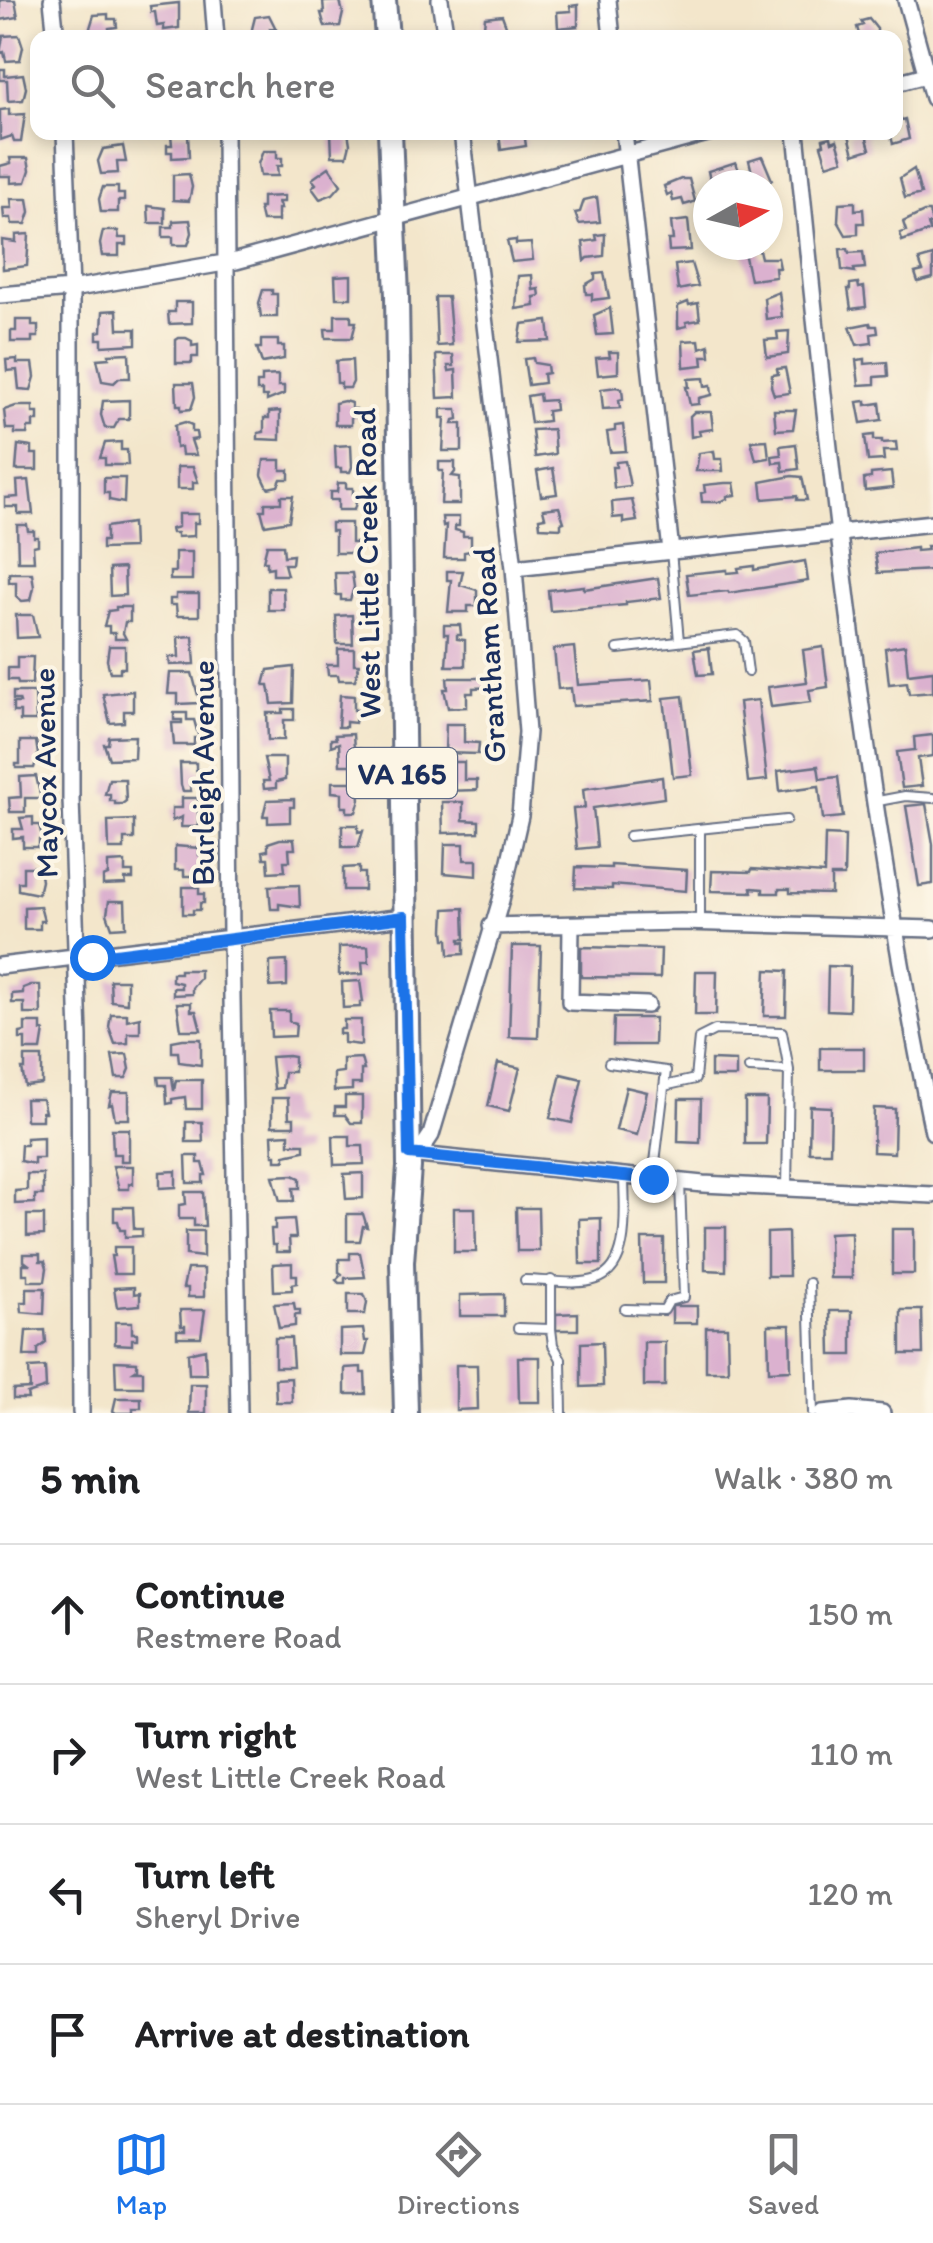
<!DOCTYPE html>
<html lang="en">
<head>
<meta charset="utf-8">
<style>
	:root { --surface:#fff; --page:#f2f2f2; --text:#202124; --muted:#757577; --line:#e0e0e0; --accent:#1a73e8 }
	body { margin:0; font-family:Itim,sans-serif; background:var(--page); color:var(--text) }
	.compass { position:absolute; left:693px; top:170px; width:90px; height:90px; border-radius:50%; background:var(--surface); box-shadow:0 5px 15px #0003; rotate:82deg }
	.stop { position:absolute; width:30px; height:30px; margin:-22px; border:8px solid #1a73e8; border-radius:50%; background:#fff }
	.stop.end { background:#1a73e8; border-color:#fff; box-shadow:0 2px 10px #0008 }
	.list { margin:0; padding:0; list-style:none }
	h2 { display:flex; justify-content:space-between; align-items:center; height:130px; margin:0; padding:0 40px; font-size:42px }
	h2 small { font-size:32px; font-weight:400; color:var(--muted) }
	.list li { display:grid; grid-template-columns:65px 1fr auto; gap:30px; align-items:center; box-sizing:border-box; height:140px; padding:0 40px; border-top:2px solid var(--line) }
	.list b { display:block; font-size:38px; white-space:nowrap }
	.list p { margin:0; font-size:32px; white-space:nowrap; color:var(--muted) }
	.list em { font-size:32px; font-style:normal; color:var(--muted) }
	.icon { flex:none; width:55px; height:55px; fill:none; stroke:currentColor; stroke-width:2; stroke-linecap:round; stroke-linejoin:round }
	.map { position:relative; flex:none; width:933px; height:1413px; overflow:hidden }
	.search { position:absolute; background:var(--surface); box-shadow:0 5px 15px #0003; left:30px; right:30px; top:30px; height:110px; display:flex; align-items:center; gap:25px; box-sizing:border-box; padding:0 35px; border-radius:20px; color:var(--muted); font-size:38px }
	.sheet { height:690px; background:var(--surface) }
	nav { display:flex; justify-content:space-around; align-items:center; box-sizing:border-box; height:140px; border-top:2px solid var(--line); background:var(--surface); font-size:28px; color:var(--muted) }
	nav a { display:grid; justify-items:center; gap:5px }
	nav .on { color:var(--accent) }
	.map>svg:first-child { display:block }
	.building { fill:#dbb1cf }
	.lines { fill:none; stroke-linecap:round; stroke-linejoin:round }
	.service-casing { stroke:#676f84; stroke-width:12 }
	.minor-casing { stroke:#676f84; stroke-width:20 }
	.primary-casing { stroke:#676f84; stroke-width:28 }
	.service { stroke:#fff; stroke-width:8 }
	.minor { stroke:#fff; stroke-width:15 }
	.primary { stroke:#fff; stroke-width:22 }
	.route { stroke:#1a73e8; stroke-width:12 }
	.labels { text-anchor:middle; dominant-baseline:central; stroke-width:8; stroke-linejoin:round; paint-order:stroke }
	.shield { fill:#fcf5e5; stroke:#5e6a86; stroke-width:2.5 }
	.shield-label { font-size:30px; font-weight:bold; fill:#1b2f5e }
	.street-label { font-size:32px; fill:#1b2f5e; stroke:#fcf5e5 }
</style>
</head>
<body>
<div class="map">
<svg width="933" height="1413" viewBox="0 0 933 1413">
	<rect width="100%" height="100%" fill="#fcf5e5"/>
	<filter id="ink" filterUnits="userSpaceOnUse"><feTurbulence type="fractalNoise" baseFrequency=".01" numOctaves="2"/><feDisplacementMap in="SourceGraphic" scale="20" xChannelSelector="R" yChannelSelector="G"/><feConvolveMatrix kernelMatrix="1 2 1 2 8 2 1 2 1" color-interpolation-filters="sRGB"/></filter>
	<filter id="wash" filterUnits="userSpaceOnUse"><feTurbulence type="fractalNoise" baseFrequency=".0048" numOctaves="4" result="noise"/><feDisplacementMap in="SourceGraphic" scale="40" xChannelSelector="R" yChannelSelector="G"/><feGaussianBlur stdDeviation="2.25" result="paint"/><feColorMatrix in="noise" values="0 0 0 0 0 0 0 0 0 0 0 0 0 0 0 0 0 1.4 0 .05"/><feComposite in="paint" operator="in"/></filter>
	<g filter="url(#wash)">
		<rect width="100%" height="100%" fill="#f3e6cb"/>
		<g id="blocks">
			<path class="building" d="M0,0H15L18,17L0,20Z
				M340,1L343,13L340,26L325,27L321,13H324L323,2Z
				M179,3V28L164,30V25L157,26L155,12H151L150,6Z
				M578,5V26L558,28L557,12L571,11L570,6Z
				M108,14V19H116L117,27L109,28L110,38H93L90,28L94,15Z
				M269,15L276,29H270L271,38H254L252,29L255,17Z
				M502,15L508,31L503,32L504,38L483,35L485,17Z
				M869,19L877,29V38H860L857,27L863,25L861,21Z
				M19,35L23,47L20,60L6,61L4,52L0,53L3,36Z
				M0,69H5V76L23,74L26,88L23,100L8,101L7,80H0Z
				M9,109V115L25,114L21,142H14L12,136L0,140V110Z
				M900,116L901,120L905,119L909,139L893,144L890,132H896V117Z
				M331,132H348L350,144L347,156H332Z
				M524,132L526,146L501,150L499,133Z
				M856,132H873L866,135L870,149L854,154L849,135Z
				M188,133L189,157L172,158V152H167V145H172L171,134Z
				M831,137L832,142L837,140L843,160L827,165L821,145L824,144L823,139Z
				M123,146L126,162H117L118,173L101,174L98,161L103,149Z
				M263,151H277V158H282V166H277L278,176H260L258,164Z
				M762,156L772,180L755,185L749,160Z
				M10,158H28L30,170L26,182L11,183V176H0V166L11,163Z
				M736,162L743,185H711L708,171Z
				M329,167L341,185L333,194L320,199L312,188L316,184L312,179Z
				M914,169L921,194L905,198L900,178Z
				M189,174L192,187L189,201L173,200V175Z
				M681,179H689L695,201L691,203L684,205L682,199L673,201L671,193L667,195L664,186Z
				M103,187H118V194H124V201H118V212H101L99,199Z
				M284,196V202H278L281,209H278V221H262L259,208H262V197Z
				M597,197L600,222L579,224L575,213L580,212L584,200Z
				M11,199H28L30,212L26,224H12L11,218H4L3,208H12Z
				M855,202V210L863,209L864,223H858V234L846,235L838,221L839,203Z
				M148,206L165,208V223H149Z
				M924,212H929L932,223L928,224L930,231L902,241L900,233L906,231L903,222Z
				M190,220L192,233L188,245H173V237H163V227H173V221Z
				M688,220L691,250L669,251L668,240H673L671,222Z
				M103,231H118L119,238H127V245H119V256H102L100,244Z
				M29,234L27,266L3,269L2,240L16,242V235Z
				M605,234L604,256L588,258L585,261L583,242L597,240L596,235Z
				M516,240V244L531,243L533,260L512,262L507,241Z
				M840,249H848L849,253L863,252L865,268L854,269L855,272L842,270Z
				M759,250L761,258H778L780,268H775L776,277L750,280L744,252Z
				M933,256V278L918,282L915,273L923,271L919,260Z
				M691,263L698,286L678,290L675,265Z
				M604,273L609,298L592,300V294H586L585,285L595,279V274Z
				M351,275V298H336L335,276Z
				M532,275L533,290L539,289L540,296L534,297L535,306L516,309L518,276Z
				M858,283L859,288L864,287L866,307L851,309L848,289H850V284Z
				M263,290H272V294H277V317H261L259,303Z
				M779,292L782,317L766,319L764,298Z
				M435,297H448L452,345L437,346Z
				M175,302H192V323L169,324L168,312H175Z
				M688,302L689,305L698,303L700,320L686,322L687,326L678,328V306Z
				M610,308L613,334L597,335L594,315Z
				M117,310L118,329H136V344L102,346V339H97V332L102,331L103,311Z
				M335,315H351V322H356L352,338H326L325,329H335Z
				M16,320H32V326H38V337H32V342H11V331H16Z
				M548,321L550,341L519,342L522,324Z
				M870,323L871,326H877L878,333L871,334L872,343L857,345L850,327Z
				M789,331L788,354L767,357L765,340L778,339L777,332Z
				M179,338H186L192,341V346L198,345V357H192V363H176V340Z
				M261,340H278V346H284V359L262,363L257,348H261Z
				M699,340L700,348L709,345L710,356H702L703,365L684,367L683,341Z
				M609,352H618V373L598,375L596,358L610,357Z
				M129,353L130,378H119L114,383L102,381L97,359L109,358V354Z
				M436,355H453L454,366H448L449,371L456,370L457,397L438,398Z
				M533,358L534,363L547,365L548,373L543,374L544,383L528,385L524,359Z
				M17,359V363H33L35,377L31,390L19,389L17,370L7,371L6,360Z
				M865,359V364L887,362L888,376L875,377V384L859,385L856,360Z
				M352,360L353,382L350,388H341V383H337L336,361Z
				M785,368L790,393L774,395L771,386L772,375L778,374L777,369Z
				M278,375V386H284V394L267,401V397H262V391H257V383H262V376Z
				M704,378L705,386L711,385L712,395L699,398V404L690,405L686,387H689L688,379Z
				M176,383H193L195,397L191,409L181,410V405H177Z
				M617,387L622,389L623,399L619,400L620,408L603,409L601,389Z
				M539,394L540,401L554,400L555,410L547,411L548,421L531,423L527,396Z
				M129,400V419H119L114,428H105L101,415L103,401Z
				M344,401L351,403V409H356V417H351V425H335V403Z
				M866,401V405L880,403L882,420L861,423L857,402Z
				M16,406H33V413H38V421H33V428H28L27,434H15V429H6L4,410Z
				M441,409H457L458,419L454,420L453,424H462V451H443L445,418H441Z
				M774,410H796L793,429L776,430Z
				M280,411V440L258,439V433L264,432V418H269V412Z
				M694,412H711L713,429L699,431L700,435L691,437L690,416Z
				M185,422L192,425V432H196L197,439L191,440L196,455H182L181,447L176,448L175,425Z
				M623,425L626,451L610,452L607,432L615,431V426Z
				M553,429L555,454L535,457L532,430Z
				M874,435V440H882V443L896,442L897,451H883L884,460L868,461L865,436Z
				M767,440L769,458L756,460L751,441Z
				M121,442V450H127L128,465H105V458H100L105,443Z
				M796,444L799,469L783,471L782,462L773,463L772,456L781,455L780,446Z
				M18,445L32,447V454H37V470H16Z
				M351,445L352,467L350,472H341V468H336L335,446Z
				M714,451L715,459H722L723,471H696L699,453Z
				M264,460H281V470H289V479H281L278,486L268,488L262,475Z
				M625,461L630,486L614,488L612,467H616V462Z
				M439,462H455V472L452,476L460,477V504H441L443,471H439Z
				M177,467H193L198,482H193V489H177Z
				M553,468L557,494L541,496L537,471Z
				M891,472L893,488L865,491L864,479L871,478V474Z
				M792,476L802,477L807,500H797V496L763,499L761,482Z
				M104,478H125L124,503L109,500V493H104Z
				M29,480L33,514H18V507H5V498L18,497L17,481Z
				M338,483H346V488H353V495L358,494L354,510H338V500H330V492H337Z
				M725,483H734L736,495L727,496V499L719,502H702L701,493L705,492L704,485Z
				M281,496H293L289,521L265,525L261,510H265V503H281Z
				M632,500L637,521L623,523V517L613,518L612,502Z
				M559,507L564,522L561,523V528L540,527L539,518L545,517L543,509Z
				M178,514H198V523H194V536L177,537V533H172L171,529L178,527Z
				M442,517H459V526H455V530L463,532V536H471V551L464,552V558H444L446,525L443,526Z
				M132,523L133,548L102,549V541H106V527Z
				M331,523H351V543H356V553H335V531H331Z
				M17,525H27L28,531H34V537H38V545L33,546L34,561H18Z
				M267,545H283L284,556L293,555L292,564H284L287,575H273V567L267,568V561H263Z
				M927,546H933V570L878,573L875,553L916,548V551L928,550Z
				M175,552H192V580H170V572H175Z
				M805,561L808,581L729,593L728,591L689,595L686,574L727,570V573L739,572L738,568L754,566V570Z
				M124,568L125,595L110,596L109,569Z
				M447,571H463L460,585L477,590V606H468V612H448L451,580H447Z
				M9,573H32L34,587L31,600L22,601L16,596V582H9Z
				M335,573H352L354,587L350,600H341V595H336Z
				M658,578L661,598L626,602V605L550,611L548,590L584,586V589Z
				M268,588H283L284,610H268Z
				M176,594H199V616H177L176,605H170V599H176Z
				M116,607H130V622H125L123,633L126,639H115V633H109V626H104L108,611L116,610Z
				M16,615H33L38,637L17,638Z
				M352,615L353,644H337L336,616Z
				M444,625H460L461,635H457V639L465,640V666H446L448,634H444Z
				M193,636L195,664L170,665L169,657H179L178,637Z
				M905,645L908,674L933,671V692L909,694L907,682L889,684L885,648Z
				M109,646H125V668H120V672H110L107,660Z
				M574,647L578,685L651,680L653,701L573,706L571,688L558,689L554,649Z
				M823,647L828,687L809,690L811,702L771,707L768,687L807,682L803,650Z
				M709,648L712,674L698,675L694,650Z
				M338,649H354V664H359L355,680H339L338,675H328L327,665H338Z
				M17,657H33L32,684H18L17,680H8V668H17Z
				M294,667L293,703L272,704L269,685H264L268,670Z
				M170,673H192L200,703L178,704V694H168Z
				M447,678H494V687L473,688V693H467V707L448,708L444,689H448Z
				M133,691V711H124V722L110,723L103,694Z
				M13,692H35L36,721H20V712H13V703H20L19,700H13Z
				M340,695L354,696V710H357L355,723L346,722V727H338Z
				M683,696L692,775L673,777L664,698Z
				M758,700L767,780L748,782L739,702Z
				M283,709H294V720H284V740H268L267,713H283Z
				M174,713H187V720H194L199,738H194V745H174L172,723H182V720H174Z
				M446,724H464V742L479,743L478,754L445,753Z
				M353,734L354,749H360V757H356V765H340L339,743L331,746V739H336L335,735Z
				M933,735V756L918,758L922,786L902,788L897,752L915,750L914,737Z
				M135,736L134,758L109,759L104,744H108L109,737Z
				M20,741H36L38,755L34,768H16V764H20Z
				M264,758H285V780L276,782V788L264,789L263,781H269Z
				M445,762H464V780H477V790L445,791Z
				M180,763H196V770H201V779H196V785H190L191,791H183L181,785Z
				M818,766L820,779L838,777L843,817L823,819L819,786L780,791L778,771Z
				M36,776L41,798H25V812H10L9,798L21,797L20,777Z
				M662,777L664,798L593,808L597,847L577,849L573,809L585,808L583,789Z
				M109,779H125L126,801L122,804H115V801H110V794H105Z
				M332,782H358L360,799L356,812H347V807H342V793L332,792Z
				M182,798H198V827H181L182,817L172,821V808H182Z
				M294,799V807H290V822L268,823V816H263L267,800Z
				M442,802H463V820L479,821V832L443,833Z
				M926,804L933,844V884L919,886L906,806Z
				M33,817V825H39L43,840H39V847H23V837L13,838V829H23L20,818Z
				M134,820V839H124V849H109L108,821Z
				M342,825H358V832L363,831L358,847H342Z
				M825,835L845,836L844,876H831V894L790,893V889H779V893H763V889L751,888L752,892L711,891L712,871L751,872L752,869L824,874Z
				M280,839H294L295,849H289L290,861H284L285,871L269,872L268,858H264L263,851L268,850V843Z
				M445,844H464V860H477V876L444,873Z
				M175,846L199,848V855H204L203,863H199V876H184V870H175Z
				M125,862V872H133V879H125L126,884L103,885V877L108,875V863Z
				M611,865L687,870L686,891L612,885V889L575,888L576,867L611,868Z
				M23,867H39L41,881L38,894L18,890V882H23Z
				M359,867V873H364V890H343V868Z
				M299,885L300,907L279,904V909H271L269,886Z
				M183,887H199V894H204V903H200V910H193V914H183Z
				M109,901H125L126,927L112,928L107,914Z
				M40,906L44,921H40V929H24V907Z
				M464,908L465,939H460V943L464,942V954L449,955L448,939H445L444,930L445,909Z
				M368,946L369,962H362L363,974L339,975V947Z
				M512,946H541L538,1038L509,1037Z
				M581,947L661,949L660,978L581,977Z
				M287,961V986L270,987V962Z
				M828,966L850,967L849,1011L827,1010Z
				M180,970H200V978L192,988V994L173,995V988H181V983L172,981V973H180Z
				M766,970L787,971L786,1016H764Z
				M696,971H717L716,1015H695Z
				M110,980H127V1003L111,1001Z
				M360,981L363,1002H360V1007L343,1008L342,982Z
				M31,985H40L41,1014H24V1003H12V994L23,993V988Z
				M177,1003H191V1011H196L201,1030H181Z
				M270,1011H289V1021L296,1023L295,1036L271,1037Z
				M111,1014H127V1020L140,1017V1033H128V1043L115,1044L109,1027Z
				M614,1018H655L654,1045H613Z
				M344,1020H361V1045L344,1043V1034H339V1029H344Z
				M25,1023H41V1031H44L41,1050H25V1039H20V1033L25,1032Z
				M183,1039H201V1065L179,1062L178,1052H172V1041Z
				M820,1048H864V1070H820Z
				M127,1054L130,1069L126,1078H116L112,1055Z
				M288,1056L294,1057V1072H284L282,1088L274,1089L271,1057Z
				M25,1057H42V1084L25,1086L22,1069H25Z
				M361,1058L364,1070H361V1084H352V1090L334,1091V1073L343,1072V1059Z
				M711,1060L736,1061V1077H711Z
				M498,1063L520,1068L509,1111L488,1106Z
				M561,1074L582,1079L572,1123L550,1118Z
				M158,1077H172L174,1091L176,1080H202V1109H186L185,1097L172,1099V1103L167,1104L166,1085H159Z
				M626,1087L647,1092L637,1135L616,1130Z
				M112,1092H129V1119H115L112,1104L109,1105Z
				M345,1096H362V1123H351L345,1115H335V1107H345Z
				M272,1098H288L289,1118H294V1126H272Z
				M25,1099H42L45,1112H42V1120H26Z
				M679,1099H701L700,1143L678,1142Z
				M745,1099H767L766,1144H745Z
				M810,1106L831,1107L830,1152H809Z
				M874,1108L895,1109L894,1153L873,1152Z
				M186,1122H202L203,1142H186Z
				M112,1129H129V1161H121V1154H113Z
				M289,1134V1144H304V1151L285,1155V1160H276V1155H273L272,1135Z
				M333,1136H350V1146H363L364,1164L334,1165Z
				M43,1137V1158H34V1164L20,1161L21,1145H26V1138Z
				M186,1156H198V1163H203L206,1175H203V1183H187Z
				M113,1166H133V1184H129V1189H119Z
				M176,1171V1187L160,1188V1172Z
				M363,1173V1198L346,1199L344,1174Z
				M27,1174H43V1195H35V1203L15,1204V1191L27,1190Z
				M293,1175L300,1178V1188H293L294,1201H280L273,1176Z
				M185,1192H203L205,1226H194V1219H179V1205L186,1204Z
				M114,1207H133L134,1229H142V1236L125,1237V1230H120L118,1221H114Z
				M454,1208H475L476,1252H454Z
				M516,1208H538L539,1251H517Z
				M347,1214H363L367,1227L363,1226L360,1241H347Z
				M27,1215H44V1235L27,1236Z
				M601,1218V1264H580L579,1219Z
				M294,1219L296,1238H289L290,1252H276V1245H272L271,1229H275V1220Z
				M705,1227H726V1271L705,1270Z
				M892,1229H914V1274H892Z
				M186,1231H203V1257L186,1255Z
				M788,1232L789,1276H767V1233Z
				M851,1232L852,1278H830L829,1233Z
				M642,1239H664V1283H643Z
				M114,1247H131V1274H114L111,1256H114Z
				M350,1253H360L365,1277L345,1278V1283H339L336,1280L342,1274L339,1272V1259H350Z
				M24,1254H40V1261H45L47,1268L45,1281H28V1274H23V1264H28L24,1261Z
				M292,1263V1275H297V1283L292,1284V1290L274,1291L273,1264Z
				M187,1269H204V1297H188V1288H183Z
				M134,1287V1294L140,1293V1305L117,1307L114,1288Z
				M27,1288H45L44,1314L22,1312L21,1302H27Z
				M348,1294H364L367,1302L365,1314H348Z
				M504,1294V1316H460V1295Z
				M294,1303L295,1310H300V1315H295V1326L279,1328L274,1304Z
				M672,1306H697V1323H672Z
				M180,1310H205L201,1337H177V1330H185V1326H181Z
				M901,1310H922L923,1354H901Z
				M830,1311H852V1355H831Z
				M578,1313V1330H556V1314Z
				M115,1322H132V1333H137V1339H132V1345L115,1344Z
				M768,1325H790L791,1370L769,1371Z
				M706,1327H727L728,1371H706Z
				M363,1329L365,1341H368L365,1355H340V1330Z
				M45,1330L46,1343L38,1349V1356H24L26,1331Z
				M275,1338H291L293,1367H275Z
				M602,1342L603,1386L581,1387V1343Z
				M644,1342H665V1386H644Z
				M205,1349L206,1374H189L188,1353Z
				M518,1357H540V1402H519Z
				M115,1361L137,1362V1369L134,1371H143V1387H116Z
				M456,1365H477L478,1409L456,1410Z
				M45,1367L46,1388L27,1394L28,1399H13V1390L30,1389L29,1368Z
				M361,1367V1373H365L366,1394H345V1368Z
				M291,1378L292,1402H276L275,1379Z
				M190,1384H206V1413H189Z
				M116,1398H141V1408H133V1413H116L113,1411Z"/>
		</g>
	</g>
	<g filter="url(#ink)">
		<use href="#blocks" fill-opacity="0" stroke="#676f84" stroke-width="2.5"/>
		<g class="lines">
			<defs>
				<path id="service" d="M671,551L679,641
					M618,649L737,635L744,641L748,672
					M873,802L905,796L933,798
					M700,831V922
					M629,836L786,820
					M609,1063L666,1071L653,1179
					M749,1068L789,1070L787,1188
					M664,1086L695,1079L699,1038L715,1030L782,1032L789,1070
					M525,1280C546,1280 578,1286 597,1279C632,1267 624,1206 624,1176
					M809,1283L813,1413
					M625,1309L664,1310L669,1301L684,1297L680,1182
					M518,1328L551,1329L553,1345L561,1359L562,1413
					M551,1329V1280"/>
				<path id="minor" d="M52,0L56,38
					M213,0L216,38
					M440,0L446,38
					M608,0L612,38
					M906,0L933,98
					M896,83L933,73
					M65,132L71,289V799L79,1037L81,1413
					M225,132L231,939L239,1413
					M624,132L671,551
					M796,132C829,468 865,802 933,1132
					M0,295L71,289L236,261L711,132
					M514,568L933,523
					M571,925L570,1002L647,1005
					M491,926L681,922L933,929
					M0,966L404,917
					M409,1154L423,1147L431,1135L501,900L520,816L527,732L514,568L462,132
					M409,1154L703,1184L933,1195
					M823,1413L852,1410L882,1413"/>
				<path id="primary" d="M384,0L387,38
					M390,132L397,296L409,1167L402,1262L406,1413"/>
			</defs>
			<use href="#service" class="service-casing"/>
			<use href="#minor" class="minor-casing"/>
			<use href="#primary" class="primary-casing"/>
			<use href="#service" class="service"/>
			<use href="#minor" class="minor"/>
			<use href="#primary" class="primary"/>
		</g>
	</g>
	<g class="lines" filter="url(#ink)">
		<path class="route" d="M92,957L404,917L409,1154L653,1179"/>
	</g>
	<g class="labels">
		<rect class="shield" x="347" y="748" width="110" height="50" rx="8"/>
		<g class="shield-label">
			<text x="402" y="773">VA 165</text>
		</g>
		<g class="street-label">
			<text transform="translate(367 563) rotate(-91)">West Little Creek Road</text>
			<text transform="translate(489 655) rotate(-93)">Grantham Road</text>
			<text transform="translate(45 773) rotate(-91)">Maycox Avenue</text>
			<text transform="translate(203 773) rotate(-90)">Burleigh Avenue</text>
		</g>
	</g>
</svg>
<svg class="compass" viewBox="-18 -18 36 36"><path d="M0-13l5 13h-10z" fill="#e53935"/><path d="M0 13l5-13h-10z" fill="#757577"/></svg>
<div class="stop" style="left:92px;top:957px"></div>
<div class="stop end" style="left:653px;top:1179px"></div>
<div class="search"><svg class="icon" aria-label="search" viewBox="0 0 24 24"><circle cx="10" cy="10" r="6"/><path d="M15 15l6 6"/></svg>Search here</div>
</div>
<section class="sheet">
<h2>5 min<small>Walk · 380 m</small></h2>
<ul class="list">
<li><svg class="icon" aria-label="ahead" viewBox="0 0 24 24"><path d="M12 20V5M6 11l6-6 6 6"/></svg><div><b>Continue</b><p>Restmere Road</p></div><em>150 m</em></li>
<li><svg class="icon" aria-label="right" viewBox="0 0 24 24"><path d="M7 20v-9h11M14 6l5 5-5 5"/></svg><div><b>Turn right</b><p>West Little Creek Road</p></div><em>110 m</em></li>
<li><svg class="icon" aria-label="left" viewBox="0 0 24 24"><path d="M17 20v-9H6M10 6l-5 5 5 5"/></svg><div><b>Turn left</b><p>Sheryl Drive</p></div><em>120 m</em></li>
<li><svg class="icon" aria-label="arrive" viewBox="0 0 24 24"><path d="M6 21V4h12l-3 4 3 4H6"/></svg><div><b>Arrive at destination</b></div></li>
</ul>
</section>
<nav>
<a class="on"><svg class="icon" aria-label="map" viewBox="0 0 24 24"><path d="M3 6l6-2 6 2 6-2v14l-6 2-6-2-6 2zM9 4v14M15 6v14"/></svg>Map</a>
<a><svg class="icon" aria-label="directions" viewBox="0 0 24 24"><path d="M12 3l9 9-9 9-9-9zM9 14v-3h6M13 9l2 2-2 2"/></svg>Directions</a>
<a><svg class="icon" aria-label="saved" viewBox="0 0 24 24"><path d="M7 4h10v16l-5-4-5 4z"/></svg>Saved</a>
</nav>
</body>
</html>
